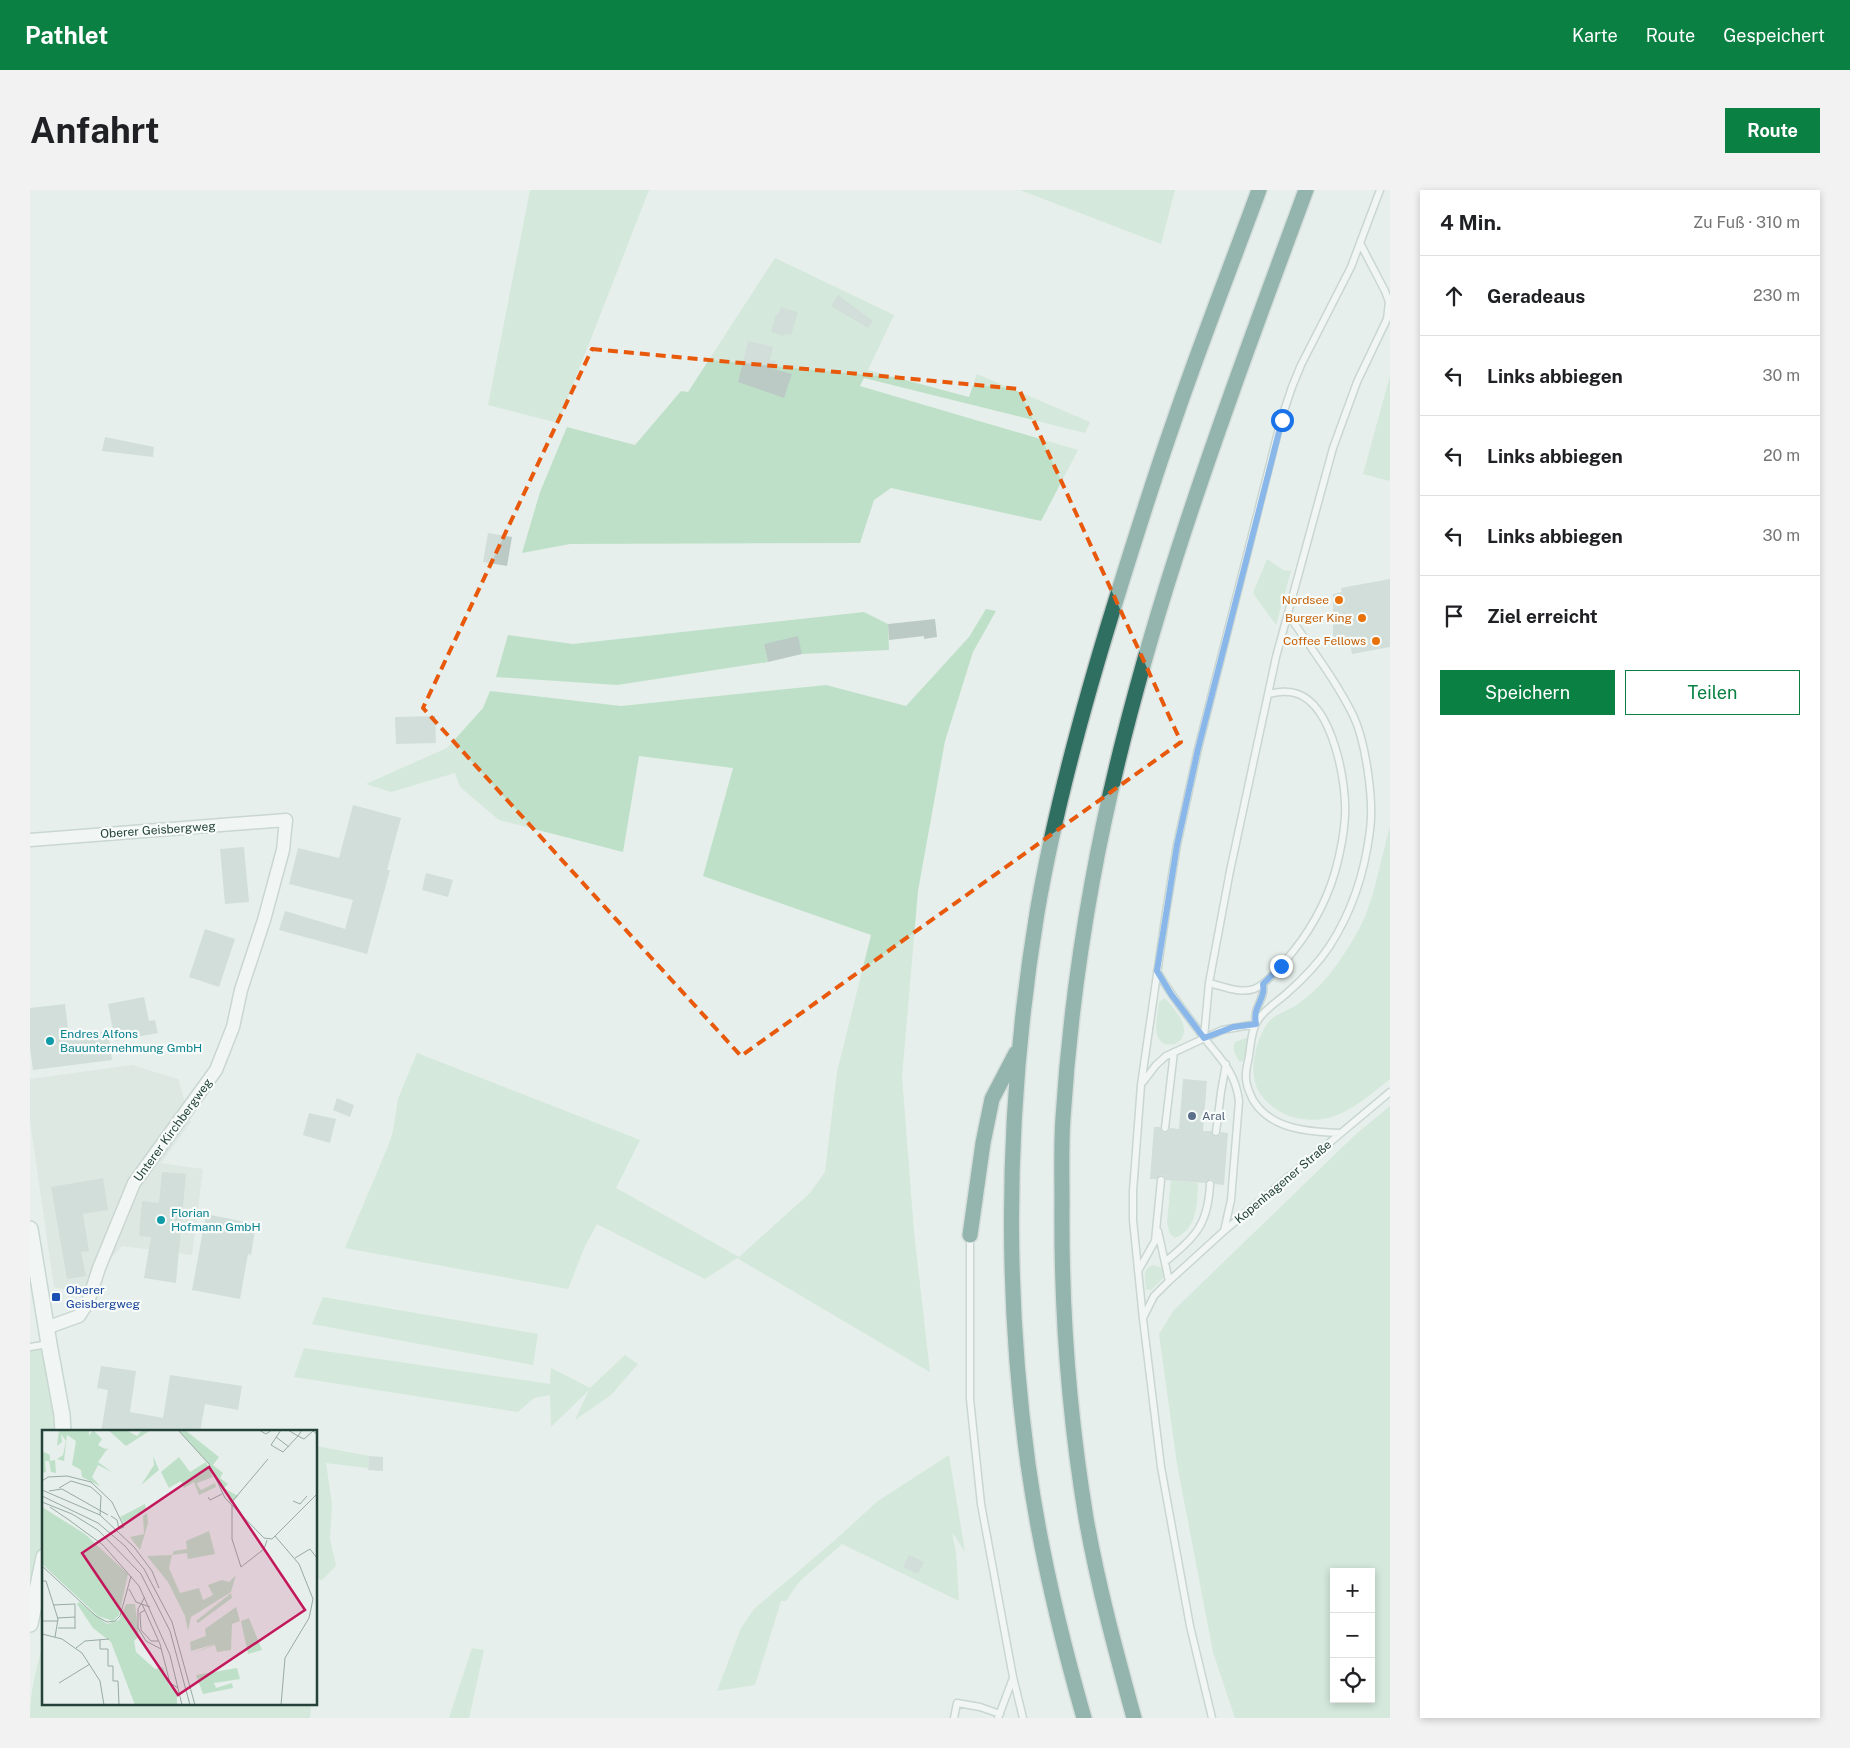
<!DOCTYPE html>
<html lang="de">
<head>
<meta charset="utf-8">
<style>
	:root { --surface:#fff; --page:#f2f2f2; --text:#202124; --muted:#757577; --line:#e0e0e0; --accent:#0b8043 }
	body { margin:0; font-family:"Public Sans",sans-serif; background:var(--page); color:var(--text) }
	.controls { position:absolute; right:15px; bottom:15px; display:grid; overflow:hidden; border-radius:0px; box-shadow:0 2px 8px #0003 }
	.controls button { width:45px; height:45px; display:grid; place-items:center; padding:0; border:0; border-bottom:1px solid var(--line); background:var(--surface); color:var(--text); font:25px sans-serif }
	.stop { position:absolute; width:15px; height:15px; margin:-11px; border:4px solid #1a73e8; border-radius:50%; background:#fff }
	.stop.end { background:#1a73e8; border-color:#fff; box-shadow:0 1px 5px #0008 }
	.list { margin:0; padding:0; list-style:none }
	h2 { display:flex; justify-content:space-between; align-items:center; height:65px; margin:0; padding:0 20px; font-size:21px }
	h2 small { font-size:16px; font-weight:400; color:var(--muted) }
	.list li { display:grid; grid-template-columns:32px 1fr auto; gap:15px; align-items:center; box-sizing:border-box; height:80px; padding:0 20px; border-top:1px solid var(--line) }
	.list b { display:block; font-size:19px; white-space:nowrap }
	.list em { font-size:16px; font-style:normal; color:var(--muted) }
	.actions { display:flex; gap:10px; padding:15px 20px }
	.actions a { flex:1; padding:11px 0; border:1px solid var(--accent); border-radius:0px; text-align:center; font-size:18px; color:var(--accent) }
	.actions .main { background:var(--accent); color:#fff }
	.icon { flex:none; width:28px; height:28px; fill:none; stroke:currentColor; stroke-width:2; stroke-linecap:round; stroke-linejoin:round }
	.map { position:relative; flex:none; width:1360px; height:1528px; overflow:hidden; border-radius:0px }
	header { display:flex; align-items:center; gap:30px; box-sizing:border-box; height:70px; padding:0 25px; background:var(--accent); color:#fff }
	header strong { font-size:24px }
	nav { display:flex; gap:28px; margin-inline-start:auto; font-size:18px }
	.intro { display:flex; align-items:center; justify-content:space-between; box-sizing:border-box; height:120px; padding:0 30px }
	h1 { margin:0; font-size:35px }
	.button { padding:12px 22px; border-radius:0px; background:var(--accent); color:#fff; font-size:18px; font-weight:700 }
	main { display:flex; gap:30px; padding:0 30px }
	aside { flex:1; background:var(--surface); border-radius:0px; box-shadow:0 2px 8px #0003 }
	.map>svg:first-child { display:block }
	.built { fill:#d4dfda }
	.green { fill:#bfe0c8; fill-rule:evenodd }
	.building { fill:#bbcac4 }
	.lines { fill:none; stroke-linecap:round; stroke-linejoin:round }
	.lane-casing { stroke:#a8b8b2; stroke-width:9 }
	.street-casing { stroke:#a8b8b2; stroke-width:15 }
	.secondary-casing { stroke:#a4bbb3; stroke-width:18 }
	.highway-casing { stroke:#c2cac8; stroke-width:18 }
	.lane { stroke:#fff; stroke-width:6 }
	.street { stroke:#fff; stroke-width:12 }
	.secondary { stroke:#fff; stroke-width:15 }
	.highway { stroke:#2f6f62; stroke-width:15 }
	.route { stroke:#1a73e8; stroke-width:6 }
	.marked { fill:none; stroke:#e8590c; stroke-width:4; stroke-dasharray:10 6; stroke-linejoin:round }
	.food-dot { fill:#e8710a; stroke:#f7fbf9; stroke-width:2 }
	.culture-dot { fill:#0f9aa8; stroke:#f7fbf9; stroke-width:2 }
	.service-dot { fill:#5c6f8a; stroke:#f7fbf9; stroke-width:2 }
	.transit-dot { fill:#1a4fb4; stroke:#f7fbf9; stroke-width:2 }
	.labels { text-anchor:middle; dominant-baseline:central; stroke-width:4.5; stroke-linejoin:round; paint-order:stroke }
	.food-label { font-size:12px; fill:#c56008; stroke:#f7fbf9; text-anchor:end }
	.street-label { font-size:12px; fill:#24423a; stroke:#f7fbf9 }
	.culture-label { font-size:12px; fill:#0d838f; stroke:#f7fbf9; text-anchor:start }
	.service-label { font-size:12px; fill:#4e5e75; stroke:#f7fbf9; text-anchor:start }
	.transit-label { font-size:12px; fill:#164399; stroke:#f7fbf9; text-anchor:start }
	.inset-road { fill:none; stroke:#98aaa4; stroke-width:1 }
	.view { fill:#c2185b; fill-opacity:0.15; stroke:#c2185b; stroke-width:2.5 }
	.inset-edge { fill:none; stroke:#24423a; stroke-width:2.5 }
</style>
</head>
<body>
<header>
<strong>Pathlet</strong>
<nav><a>Karte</a><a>Route</a><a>Gespeichert</a></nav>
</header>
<div class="intro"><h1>Anfahrt</h1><a class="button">Route</a></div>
<main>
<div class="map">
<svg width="1360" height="1528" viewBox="0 0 1360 1528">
	<rect width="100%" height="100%" fill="#e6efeb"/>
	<path class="built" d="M102,875L148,889L161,932L131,973L173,979L162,1065L92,1056L49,1103L24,1097L0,931V889Z"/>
	<path class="green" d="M500,0H619L528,233L458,215Z
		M990,0H1145L1131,54Z
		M745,68L864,125L838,180L939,207L947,184L1060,232L1055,243L834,188L830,196L1048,260L1011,331L861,298L844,310L830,353L540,354L492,363L510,302L537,237L605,255L651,201L658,202Z
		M1360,186V291L1333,284Z
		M1237,369L1253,380L1261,381L1246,435L1223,403Z
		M956,419L966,421L943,462L915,551L888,701L872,887L884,1042L900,1182L707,1068L675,1089L567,1034L555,1056L538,1099L315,1058L359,954L363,941L368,909L387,863L610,950L586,998L709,1067L780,1003L795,982L807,882L841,745L673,686L703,578L609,566L593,662L469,630L430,597L425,583L361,602L336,594L417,558L453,518L460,501L591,516L796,495L876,516L939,447Z
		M834,422L858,434L859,460L772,464L745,452L734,454L738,472L587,495L466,487L478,445L543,454Z
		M1360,637V889C1329,913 1305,938 1263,927C1250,924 1234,912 1228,900C1218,882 1226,850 1237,834C1244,824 1258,821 1268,814C1288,800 1303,782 1316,761C1323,750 1331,737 1336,724C1346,699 1352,664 1360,637Z
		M1134,808C1140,812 1143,818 1147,823C1169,853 1132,865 1127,844C1125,834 1128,821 1129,812Z
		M1216,848H1218L1216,869L1210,872C1206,865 1201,860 1205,852Z
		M1360,916V1528H1205L1183,1462L1147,1274L1129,1144L1144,1120L1325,945ZM1304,1382H1341V1509H1304Z
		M1141,990L1168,993C1167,1014 1168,1038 1145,1048L1140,1044L1137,1033Z
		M1123,1075L1132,1078L1134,1087L1121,1100L1116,1099C1115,1088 1112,1079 1123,1075Z
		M293,1107L508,1144L503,1175L282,1134Z
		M19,1154L33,1242H14V1367L0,1434V1158Z
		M274,1158L520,1194L521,1178L560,1198L595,1165L608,1174L581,1205L545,1230L559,1200L521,1237L520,1205L504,1208L488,1222L264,1187Z
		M286,1256L339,1266L338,1278L296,1273L302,1314L300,1349L306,1376L292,1390L286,1388Z
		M919,1265L935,1362L922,1342L926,1362L929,1411L812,1354L769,1392L756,1411H751L725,1495L687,1501L711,1438L724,1419L805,1350L848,1311Z
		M14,1450V1514H281L280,1528H0C0,1501 7,1476 14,1450Z
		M442,1458L454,1460L439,1528H419Z"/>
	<path class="building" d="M808,105L843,131L838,138L801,116Z
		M751,117L768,122L761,145L755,143L754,146L741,142L746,124L748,125Z
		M718,151L743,157L740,170L746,171L744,179L762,184L754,208L708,192Z
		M75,247L124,257L123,267L72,261Z
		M458,343L482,347L477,376L453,372Z
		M1360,389V457L1322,464L1320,453H1303V404L1312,402L1311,398Z
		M905,429L907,447L894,449V446L859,450L858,434Z
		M768,446L772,464L738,472L734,454Z
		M405,526L406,553L366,554L365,527Z
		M323,615L371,628L357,680H360L337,764L249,740L255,721L315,739L323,710L259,694L268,658L309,668Z
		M214,657L219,712L195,714L190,659Z
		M396,683L423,690L418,707L392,700Z
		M175,739L205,749L189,797L159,787Z
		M114,807L119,831L125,830L128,843L85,851L78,814Z
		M35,814L39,846L78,841L82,870L3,880L0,858V818Z
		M1153,889L1177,891L1173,941H1181L1183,946L1186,947L1190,945L1191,942L1198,943L1194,995L1185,994L1183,990L1180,989L1175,993L1136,990L1134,986L1131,985L1126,989H1120L1124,937H1130L1132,942L1135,943L1139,941L1140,938L1149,939Z
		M307,908L324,915L320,927L303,920Z
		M279,923L306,929L300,953L273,945Z
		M132,982L156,984L146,1093L114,1088L121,1047L109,1046L112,1011L129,1013Z
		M73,988L78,1020L53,1024L59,1061L51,1062L56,1086L37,1089L21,997Z
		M176,1024L226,1034L221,1065L218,1064L210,1109L162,1100Z
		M71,1176L106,1181L100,1222L133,1228L140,1185L212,1196L208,1220L175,1214L170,1242H71L78,1200L67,1198Z
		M339,1266L353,1267V1281L338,1280Z
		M879,1365L894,1372L888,1384L873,1377Z"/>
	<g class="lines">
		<defs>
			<path id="lane" d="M1258,424C1280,457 1305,489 1323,525C1336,552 1344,611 1340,640C1335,681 1322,722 1299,757C1287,775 1272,790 1256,804C1247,812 1235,819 1228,830C1221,840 1221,854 1219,866C1218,872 1216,878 1216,885C1215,893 1219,902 1223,910C1241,940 1280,942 1311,943
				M1127,781C1140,804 1156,824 1172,845C1189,868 1205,880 1209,911L1201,1010L1194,1041
				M1179,793C1192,796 1210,804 1224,799C1236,794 1246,781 1255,771C1278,745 1295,716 1305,682C1310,664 1314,645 1315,626C1317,593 1303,517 1268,504C1258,500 1248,502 1238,504
				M1226,834C1222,816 1236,810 1233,794
				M1174,847L1179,793L1200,681L1246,467L1303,258L1327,192L1357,129L1359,112L1355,101L1330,53
				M1113,892L1126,875L1136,866L1192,840L1226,834
				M1135,938L1144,862
				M1186,942L1191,902L1196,874
				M1128,1041L1139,1091
				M940,1045V1209L951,1314L983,1487L993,1528
				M1135,1072C1166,1046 1178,1035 1180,994
				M1108,1081L1125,1051L1131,990
				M1113,1128L1124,1106L1139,1091L1194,1041L1360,902
				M0,1157L19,1154
				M924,1528L927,1513L950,1517L970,1524
				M968,1528L983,1488
				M1182,1528L1160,1436L1131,1277L1113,1129L1103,1030V1001L1111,895L1136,722L1147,655L1168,559L1251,230L1262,197L1271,175L1321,77L1350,0"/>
			<path id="street" d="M0,650L256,630L253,660L234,730L211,800L203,837L186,880L104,993L69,1078L58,1112L49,1126L16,1138"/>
			<path id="secondary" d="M0,1039L19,1154L32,1225L33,1242
				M0,1434L14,1367"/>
			<path id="highway" d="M940,1045L953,953L962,909L986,863
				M1054,1528C1030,1444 1010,1360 998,1274C973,1091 977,905 1007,723C1025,617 1054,513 1086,410C1104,352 1122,294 1142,237C1169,157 1200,79 1229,0
				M1104,1528C1086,1462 1068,1396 1056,1328C1039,1225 1031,1119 1032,1014C1032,986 1031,956 1033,928C1038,849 1048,770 1062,693C1105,455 1193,225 1276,0"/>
		</defs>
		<use href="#lane" class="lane-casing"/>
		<use href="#street" class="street-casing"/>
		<use href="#secondary" class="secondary-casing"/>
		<use href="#highway" class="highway-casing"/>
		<use href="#lane" class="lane"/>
		<use href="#street" class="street"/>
		<use href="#secondary" class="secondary"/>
		<use href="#highway" class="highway"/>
	</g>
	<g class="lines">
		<path class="route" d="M1251,776L1233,794C1236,810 1222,816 1226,834L1203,837L1174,848L1141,804L1127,781L1147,655L1168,559L1252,230"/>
	</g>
	<path d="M0 0H1360V1528H0ZM562,159L989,199L1151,552L711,866L393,518Z" fill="#e6efeb" fill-opacity=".55" fill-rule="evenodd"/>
	<path class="marked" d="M562,159L989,199L1151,552L711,866L393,518Z"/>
	<g class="food-dot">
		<circle cx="1309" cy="410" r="5"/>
		<circle cx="1332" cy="428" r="5"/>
		<circle cx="1346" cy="451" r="5"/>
	</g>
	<g class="culture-dot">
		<circle cx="20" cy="851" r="5"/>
		<circle cx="131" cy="1030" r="5"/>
	</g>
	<circle class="service-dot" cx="1162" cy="926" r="5"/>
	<rect class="transit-dot" x="21" y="1102" width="10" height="10" rx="2.5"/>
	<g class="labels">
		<g class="food-label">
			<text x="1299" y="410">Nordsee</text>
			<text x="1322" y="428">Burger King</text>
			<text x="1336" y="451">Coffee Fellows</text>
		</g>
		<g class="street-label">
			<text transform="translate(128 640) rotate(-4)">Oberer Geisbergweg</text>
			<text transform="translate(143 940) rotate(-54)">Unterer Kirchbergweg</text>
			<text transform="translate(1253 992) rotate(-40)">Kopenhagener Straße</text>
		</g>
		<g class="culture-label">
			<text x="30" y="844">Endres Alfons<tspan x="30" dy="14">Bauunternehmung GmbH</tspan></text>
			<text x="141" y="1023">Florian<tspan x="141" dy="14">Hofmann GmbH</tspan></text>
		</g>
		<g class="service-label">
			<text x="1172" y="926">Aral</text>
		</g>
		<g class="transit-label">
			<text x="36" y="1100">Oberer<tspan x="36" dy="14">Geisbergweg</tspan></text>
		</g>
	</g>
	<g transform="translate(12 1240)">
		<rect width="275" height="275" fill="#e6efeb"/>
		<path d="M17,0H47V6L51,0L60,9L56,15L63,19L66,18L56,32L70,42L56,35L50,47L58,56L40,47L39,40L30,35L34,11L25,5L22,31L15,29L21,25L24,11L19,4L20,12L15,16ZM66,0H84L95,6L100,0H109L84,16ZM143,0L177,27L171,35L181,43L178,48L186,54L182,58L196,66L189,73L167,34L137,1ZM0,21L8,25V31L13,30L14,43L9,42L7,31H3L4,42L0,43ZM111,26L117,40L99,55L112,35ZM137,27L148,42L164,32L171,47L155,53L156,56L159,60L173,53L174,57L157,65L152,52L142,58L139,51L127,58L119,42ZM103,74L104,80L81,93L78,87ZM0,77L43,104L86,144L77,185L71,191L56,186L0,134ZM105,83L106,93L98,120L88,107L102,104L101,86ZM167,101L173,124L146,129L145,123L130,125L127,138L138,163L157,158L161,170L171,165L166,155L180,150L187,152L194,145L189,162L149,187L146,201L143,186L126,152L105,126L130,125L132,121L145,119L144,111ZM189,163L190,168L156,193L154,191ZM37,172L65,194L77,190L84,174H93L97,206L92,211L94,222L113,239L121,237L127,255L135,263V275H93L69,212L51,198L35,174ZM194,177L198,191L190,194L189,220L175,222L173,215L150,224L173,214L149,221L148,212L164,206L163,199ZM207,188L220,220L206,224L199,191ZM195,238L198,249L172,253L174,258L190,253L191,258L161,264L154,245Z" fill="#bfe0c8"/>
		<path class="inset-road" d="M136,0L167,34L183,68L222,108L230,109L275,64M217,0L224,4L230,0M239,0L229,15L241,22L256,6L262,9L271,1L275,4M246,0L256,6L260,0M234,7L247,17M0,51L6,47L25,46L49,52L70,72L82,97L77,99M17,58L29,51L49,57L59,66L58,85M0,60L58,85L92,117L110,141M7,61L20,59L66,85M0,66L56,93L83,116L102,139L130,192L153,275M166,67L168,70L180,64M251,71L258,74L265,66M0,72L30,84L56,100L99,144L128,201L148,275M189,73L226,29M190,75V109L199,137L222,119L225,110M8,77L27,90M69,86L75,90L77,99M27,90L61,115L97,156L128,225L140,275M233,106L257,134L271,169L267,188L243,228L239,275M253,128L268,119L275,128M0,136L54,186L65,192L73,191L78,186L89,146M110,141L117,158M0,151H4L16,189L13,207M87,159L94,172L108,177M103,167L96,179V198L104,211L119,219M100,174L118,214L128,253L136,258M11,175L33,174V199M103,180L98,183L99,200L109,211H116M15,188L33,187M0,191H16M16,198H33M0,204L20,209L40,223L58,251L62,275M58,210V219H66V236H71V251H76L77,275M34,218L43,211L67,209M17,253L48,234"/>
		<path class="view" d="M167,37L263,180L136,265L40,123Z"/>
		<rect width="275" height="275" class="inset-edge"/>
	</g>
</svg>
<div class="controls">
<button>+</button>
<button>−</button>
<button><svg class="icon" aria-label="locate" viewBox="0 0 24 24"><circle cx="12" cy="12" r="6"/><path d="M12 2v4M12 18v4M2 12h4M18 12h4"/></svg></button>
</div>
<div class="stop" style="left:1252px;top:230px"></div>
<div class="stop end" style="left:1251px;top:776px"></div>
</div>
<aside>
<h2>4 Min.<small>Zu Fuß · 310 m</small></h2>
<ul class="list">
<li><svg class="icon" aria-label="ahead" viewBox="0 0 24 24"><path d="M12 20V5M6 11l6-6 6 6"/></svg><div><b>Geradeaus</b></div><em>230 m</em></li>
<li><svg class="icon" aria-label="left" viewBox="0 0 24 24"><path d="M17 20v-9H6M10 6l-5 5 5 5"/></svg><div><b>Links abbiegen</b></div><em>30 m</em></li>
<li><svg class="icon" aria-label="left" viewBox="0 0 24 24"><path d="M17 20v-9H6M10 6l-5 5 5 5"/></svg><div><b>Links abbiegen</b></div><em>20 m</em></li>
<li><svg class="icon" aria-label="left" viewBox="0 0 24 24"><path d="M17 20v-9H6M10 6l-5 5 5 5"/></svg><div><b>Links abbiegen</b></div><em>30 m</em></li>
<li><svg class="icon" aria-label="arrive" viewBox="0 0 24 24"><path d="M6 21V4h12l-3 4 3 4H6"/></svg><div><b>Ziel erreicht</b></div></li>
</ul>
<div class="actions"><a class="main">Speichern</a><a>Teilen</a></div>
</aside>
</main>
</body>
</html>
